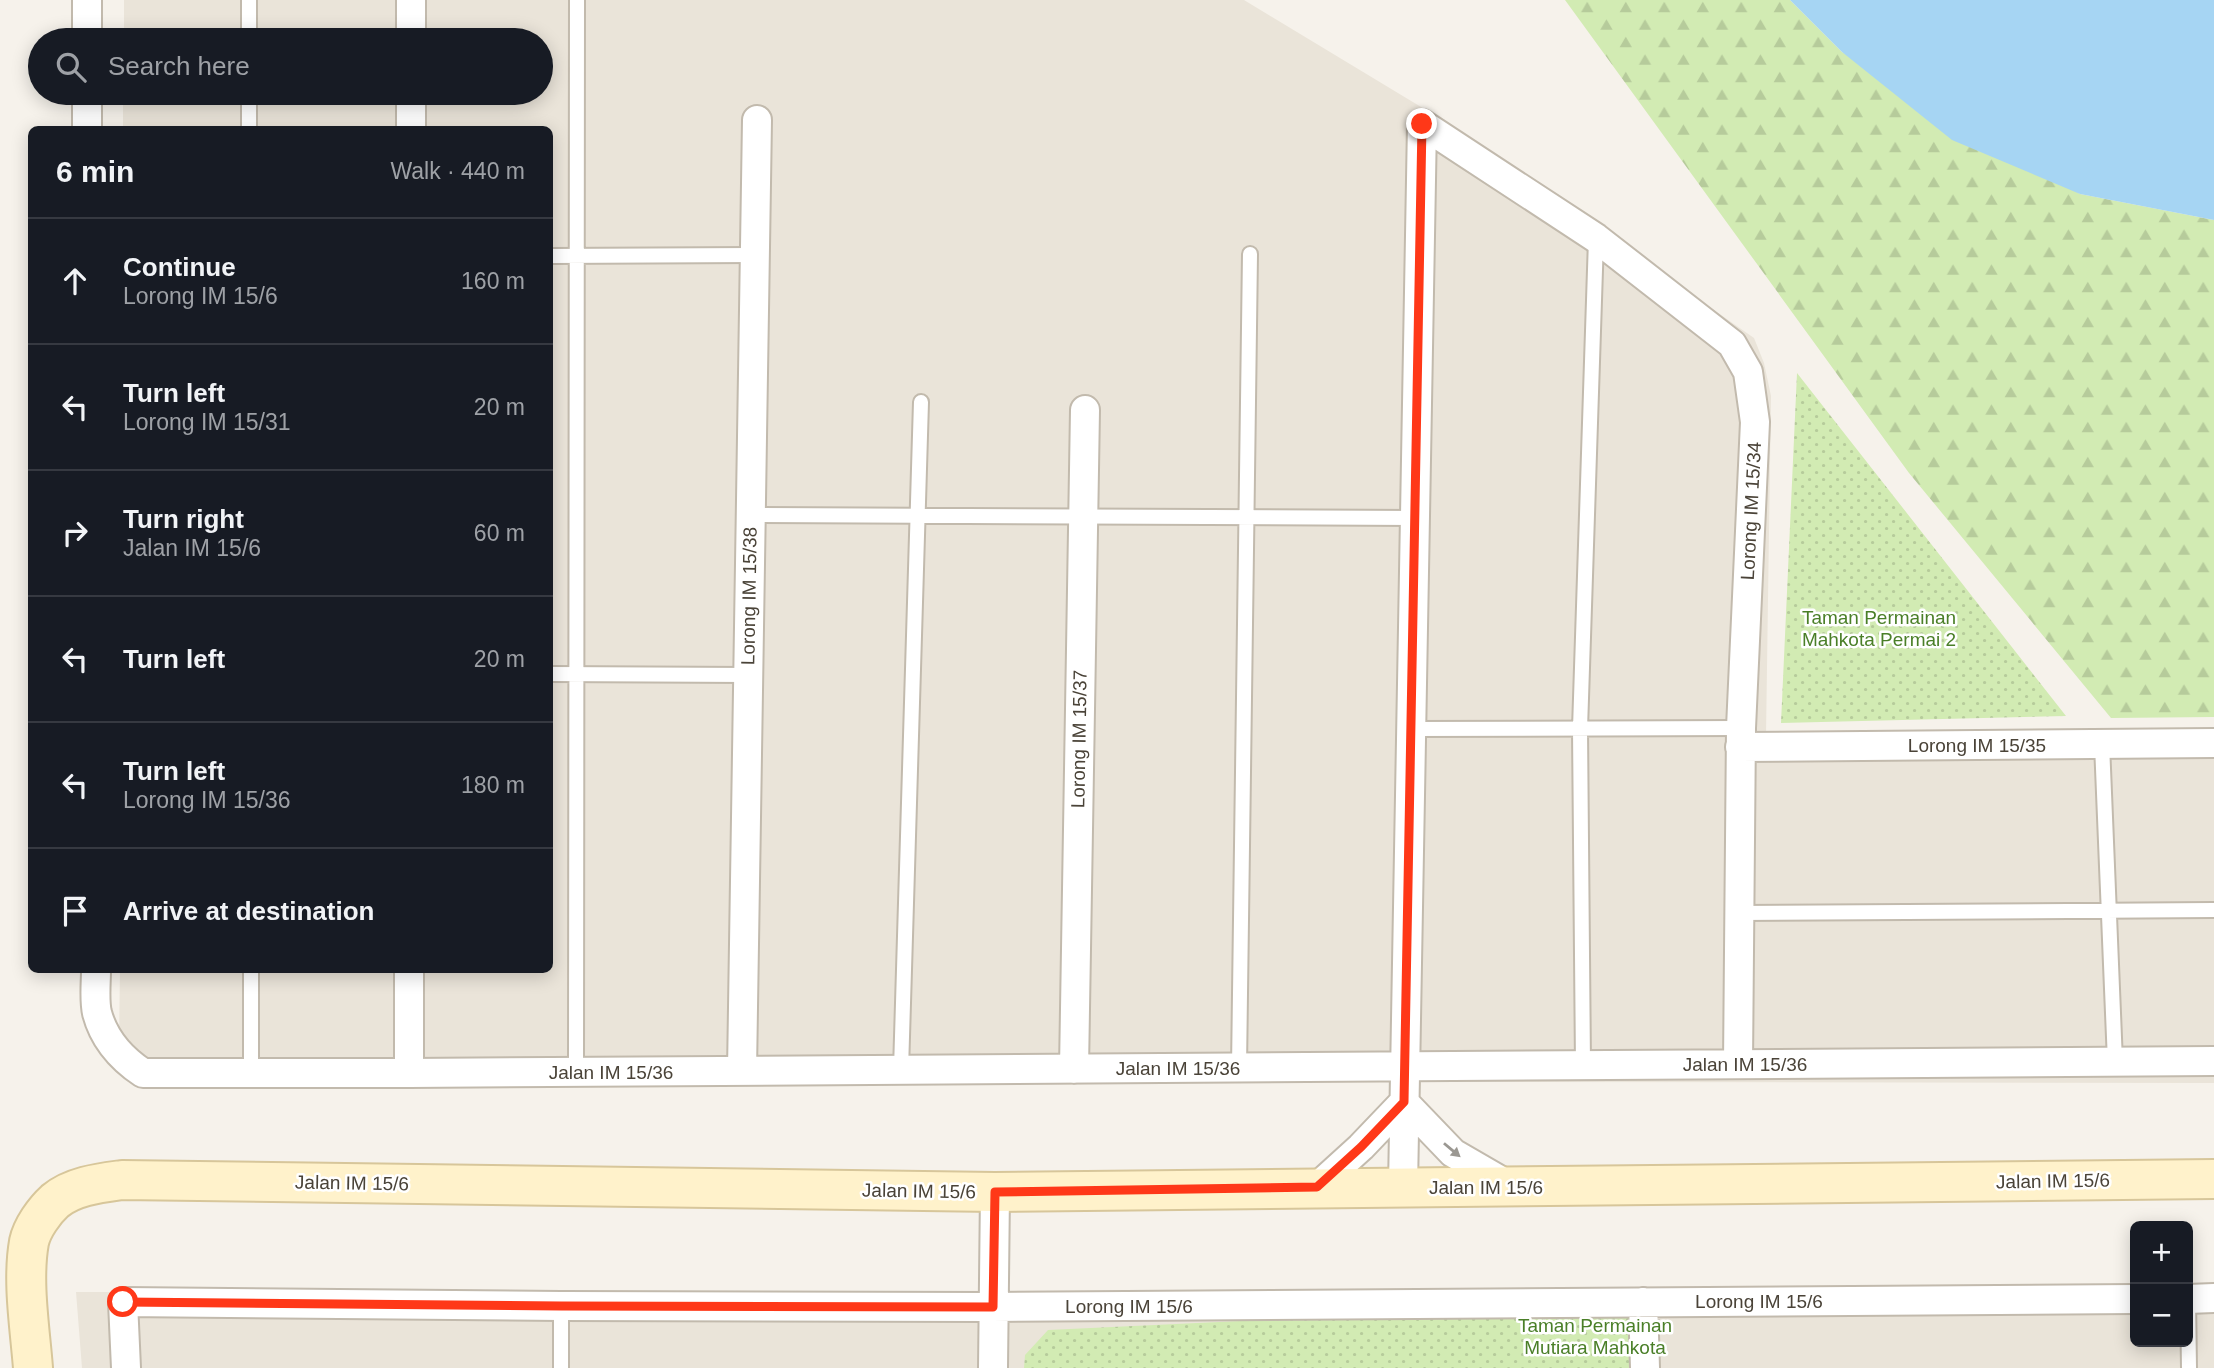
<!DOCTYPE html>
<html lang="en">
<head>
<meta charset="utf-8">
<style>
	:root { --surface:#171b24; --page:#242831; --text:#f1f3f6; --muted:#9ea1a6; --line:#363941 }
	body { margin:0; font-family:Arial,sans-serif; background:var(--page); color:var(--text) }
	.controls { position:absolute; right:21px; bottom:21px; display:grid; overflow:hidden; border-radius:10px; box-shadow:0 4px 18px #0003 }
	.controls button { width:63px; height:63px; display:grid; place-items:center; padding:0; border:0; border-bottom:2px solid var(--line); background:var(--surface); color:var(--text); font:35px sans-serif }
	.stop { position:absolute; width:21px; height:21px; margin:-16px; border:5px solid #ff3818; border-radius:50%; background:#fff }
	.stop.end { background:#ff3818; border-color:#fff; box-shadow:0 2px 7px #0008 }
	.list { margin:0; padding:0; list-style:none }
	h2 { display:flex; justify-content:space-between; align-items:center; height:91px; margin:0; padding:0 28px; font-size:30px }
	h2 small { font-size:23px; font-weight:400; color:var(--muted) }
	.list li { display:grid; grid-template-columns:46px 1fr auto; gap:21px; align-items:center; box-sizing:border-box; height:126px; padding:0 28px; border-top:2px solid var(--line) }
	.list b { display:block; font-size:26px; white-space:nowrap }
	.list p { margin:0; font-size:23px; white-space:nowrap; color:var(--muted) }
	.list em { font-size:23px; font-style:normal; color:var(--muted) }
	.icon { flex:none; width:38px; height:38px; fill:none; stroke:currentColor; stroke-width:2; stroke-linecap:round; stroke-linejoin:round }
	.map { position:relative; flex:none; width:2214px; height:1368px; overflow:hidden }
	.search { position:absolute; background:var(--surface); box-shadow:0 4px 18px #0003; left:28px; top:28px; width:525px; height:77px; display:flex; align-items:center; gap:18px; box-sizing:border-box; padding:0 24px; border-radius:38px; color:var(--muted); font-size:26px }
	.panel { position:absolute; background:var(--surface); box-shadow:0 4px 18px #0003; left:28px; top:126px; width:525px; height:847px; border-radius:10px }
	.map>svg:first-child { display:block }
	.residential { fill:#eae4d9 }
	.grass { fill:url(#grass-dots) }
	.forest { fill:url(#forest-firs) }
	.water { fill:#a6d5f3 }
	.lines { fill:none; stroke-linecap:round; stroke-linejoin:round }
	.lane-casing { stroke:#c2baad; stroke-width:18 }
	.street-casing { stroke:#c2baad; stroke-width:32 }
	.secondary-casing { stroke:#d7c69a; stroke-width:42 }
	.lane { stroke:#fff; stroke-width:14 }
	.street { stroke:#fff; stroke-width:28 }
	.secondary { stroke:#fff2cb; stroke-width:38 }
	.oneway { fill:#9b9892 }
	.route { stroke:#ff3818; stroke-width:9 }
	.labels { text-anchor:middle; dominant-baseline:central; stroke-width:5; stroke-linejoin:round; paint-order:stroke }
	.street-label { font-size:19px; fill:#4a4338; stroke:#fff }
	.park-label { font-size:19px; fill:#4a7f28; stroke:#fff }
</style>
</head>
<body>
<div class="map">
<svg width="2214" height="1368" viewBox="0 0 2214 1368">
	<defs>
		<pattern id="grass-dots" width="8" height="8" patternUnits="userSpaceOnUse" patternTransform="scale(1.75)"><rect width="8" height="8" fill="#d2ebb3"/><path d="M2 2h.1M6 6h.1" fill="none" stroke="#b6cb9b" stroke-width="1.8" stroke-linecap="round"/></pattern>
		<pattern id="forest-firs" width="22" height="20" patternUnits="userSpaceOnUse" patternTransform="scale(1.75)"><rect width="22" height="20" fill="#d2ebb3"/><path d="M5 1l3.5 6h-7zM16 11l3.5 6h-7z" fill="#b6cb9b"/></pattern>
	</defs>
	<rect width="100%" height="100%" fill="#f6f2eb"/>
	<path class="residential" d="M124,0H1244L1436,116L1754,338L1764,363L1771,396L1766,736L2214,728V1083L149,1080L119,1041L120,970H550V130L123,129V93H541V40H124Z
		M76,1292L2135,1296V1342H2188V1296H2214V1368H82Z"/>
	<path class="grass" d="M1797,373L2066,716L1781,723Z
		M1643,1302L1645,1368H1024L1025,1355L1048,1330Z"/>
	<path class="forest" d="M1565,0H1790L1842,52L2080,194L2214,220V717L2111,718L1909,473Z"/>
	<path class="water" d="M1790,0H2214V220L2080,194L1952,140L1842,52Z"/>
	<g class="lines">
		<defs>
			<path id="lane" d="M249,0V40
				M249,93V130
				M550,256L754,255
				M750,515L1415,518
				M550,674L748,675
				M1411,729L1741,728
				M2102,744L2115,1062
				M1739,913L2214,910
				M251,970V1074
				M1583,1066L1580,729L1596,239
				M1239,1068L1250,254
				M901,1070L921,402
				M576,1072L577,0
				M2188,1299L2189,1368
				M561,1306V1368"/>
			<path id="street" d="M411,0V40
				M87,40V0
				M411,93V130
				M1422,124L1596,238L1732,344L1748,372L1755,422L1741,728L1738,1064
				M87,130V93
				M1740,747L2214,743
				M96,970C96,983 94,1000 97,1013C104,1039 122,1059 143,1073H409L2214,1061
				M409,970V1073
				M1074,1069L1085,410
				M742,1071L757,120
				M1317,1187L1361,1147L1404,1102L1453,1153L1510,1186
				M1403,1187L1422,124
				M2188,1299L2214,1298
				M1643,1302L1645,1368
				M126,1368L123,1302L561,1306L993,1307L2135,1299
				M993,1368L995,1192"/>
			<path id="secondary" d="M33,1368C30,1329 22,1281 29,1242C32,1228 44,1211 55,1201C73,1186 100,1183 122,1180L995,1192L2214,1179"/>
		</defs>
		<use href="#lane" class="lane-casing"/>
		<use href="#street" class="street-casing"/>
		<use href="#secondary" class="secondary-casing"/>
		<use href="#lane" class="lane"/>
		<use href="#street" class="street"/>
		<use href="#secondary" class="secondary"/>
	</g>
	<defs><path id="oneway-solid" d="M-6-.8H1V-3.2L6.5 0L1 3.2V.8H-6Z" transform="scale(1.75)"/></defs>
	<use class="oneway" href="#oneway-solid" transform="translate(1452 1150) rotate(40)"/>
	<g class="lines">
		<path class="route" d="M123,1302L561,1306L993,1307L995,1192L1317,1187L1361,1147L1404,1102L1422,124"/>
	</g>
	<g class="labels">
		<g class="street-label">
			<text transform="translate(1751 511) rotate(-87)">Lorong IM 15/34</text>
			<text transform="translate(749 596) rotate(-89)">Lorong IM 15/38</text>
			<text transform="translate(1079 739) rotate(-89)">Lorong IM 15/37</text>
			<text x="1977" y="745">Lorong IM 15/35</text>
			<text x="1745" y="1064">Jalan IM 15/36</text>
			<text x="1178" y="1068">Jalan IM 15/36</text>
			<text x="611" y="1072">Jalan IM 15/36</text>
			<text transform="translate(2053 1181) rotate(-1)">Jalan IM 15/6</text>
			<text transform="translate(352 1183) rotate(1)">Jalan IM 15/6</text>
			<text x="1486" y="1187">Jalan IM 15/6</text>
			<text transform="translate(919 1191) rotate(1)">Jalan IM 15/6</text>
			<text x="1759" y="1301">Lorong IM 15/6</text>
			<text x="1129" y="1306">Lorong IM 15/6</text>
		</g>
		<g class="park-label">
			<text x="1879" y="617">Taman Permainan<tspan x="1879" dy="22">Mahkota Permai 2</tspan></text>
			<text x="1595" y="1325">Taman Permainan<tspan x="1595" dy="22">Mutiara Mahkota</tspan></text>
		</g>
	</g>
</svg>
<div class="controls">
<button>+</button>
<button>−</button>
</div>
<div class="stop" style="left:123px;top:1302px"></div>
<div class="stop end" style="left:1422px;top:124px"></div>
<div class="search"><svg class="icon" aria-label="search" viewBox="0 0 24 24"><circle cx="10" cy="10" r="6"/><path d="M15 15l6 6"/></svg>Search here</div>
<section class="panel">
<h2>6 min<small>Walk · 440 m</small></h2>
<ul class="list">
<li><svg class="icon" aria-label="ahead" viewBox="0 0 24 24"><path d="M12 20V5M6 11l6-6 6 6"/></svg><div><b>Continue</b><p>Lorong IM 15/6</p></div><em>160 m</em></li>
<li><svg class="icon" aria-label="left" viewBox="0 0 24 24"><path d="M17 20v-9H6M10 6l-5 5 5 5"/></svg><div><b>Turn left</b><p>Lorong IM 15/31</p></div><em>20 m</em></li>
<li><svg class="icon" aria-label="right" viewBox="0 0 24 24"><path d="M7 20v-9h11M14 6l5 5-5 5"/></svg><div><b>Turn right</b><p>Jalan IM 15/6</p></div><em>60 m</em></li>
<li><svg class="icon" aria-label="left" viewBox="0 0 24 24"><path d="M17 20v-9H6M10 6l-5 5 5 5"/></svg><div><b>Turn left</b></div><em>20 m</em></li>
<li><svg class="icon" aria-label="left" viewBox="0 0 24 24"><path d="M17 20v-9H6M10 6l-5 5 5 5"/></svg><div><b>Turn left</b><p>Lorong IM 15/36</p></div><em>180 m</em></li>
<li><svg class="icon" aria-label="arrive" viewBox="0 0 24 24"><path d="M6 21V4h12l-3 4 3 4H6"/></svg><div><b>Arrive at destination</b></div></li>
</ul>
</section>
</div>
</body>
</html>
